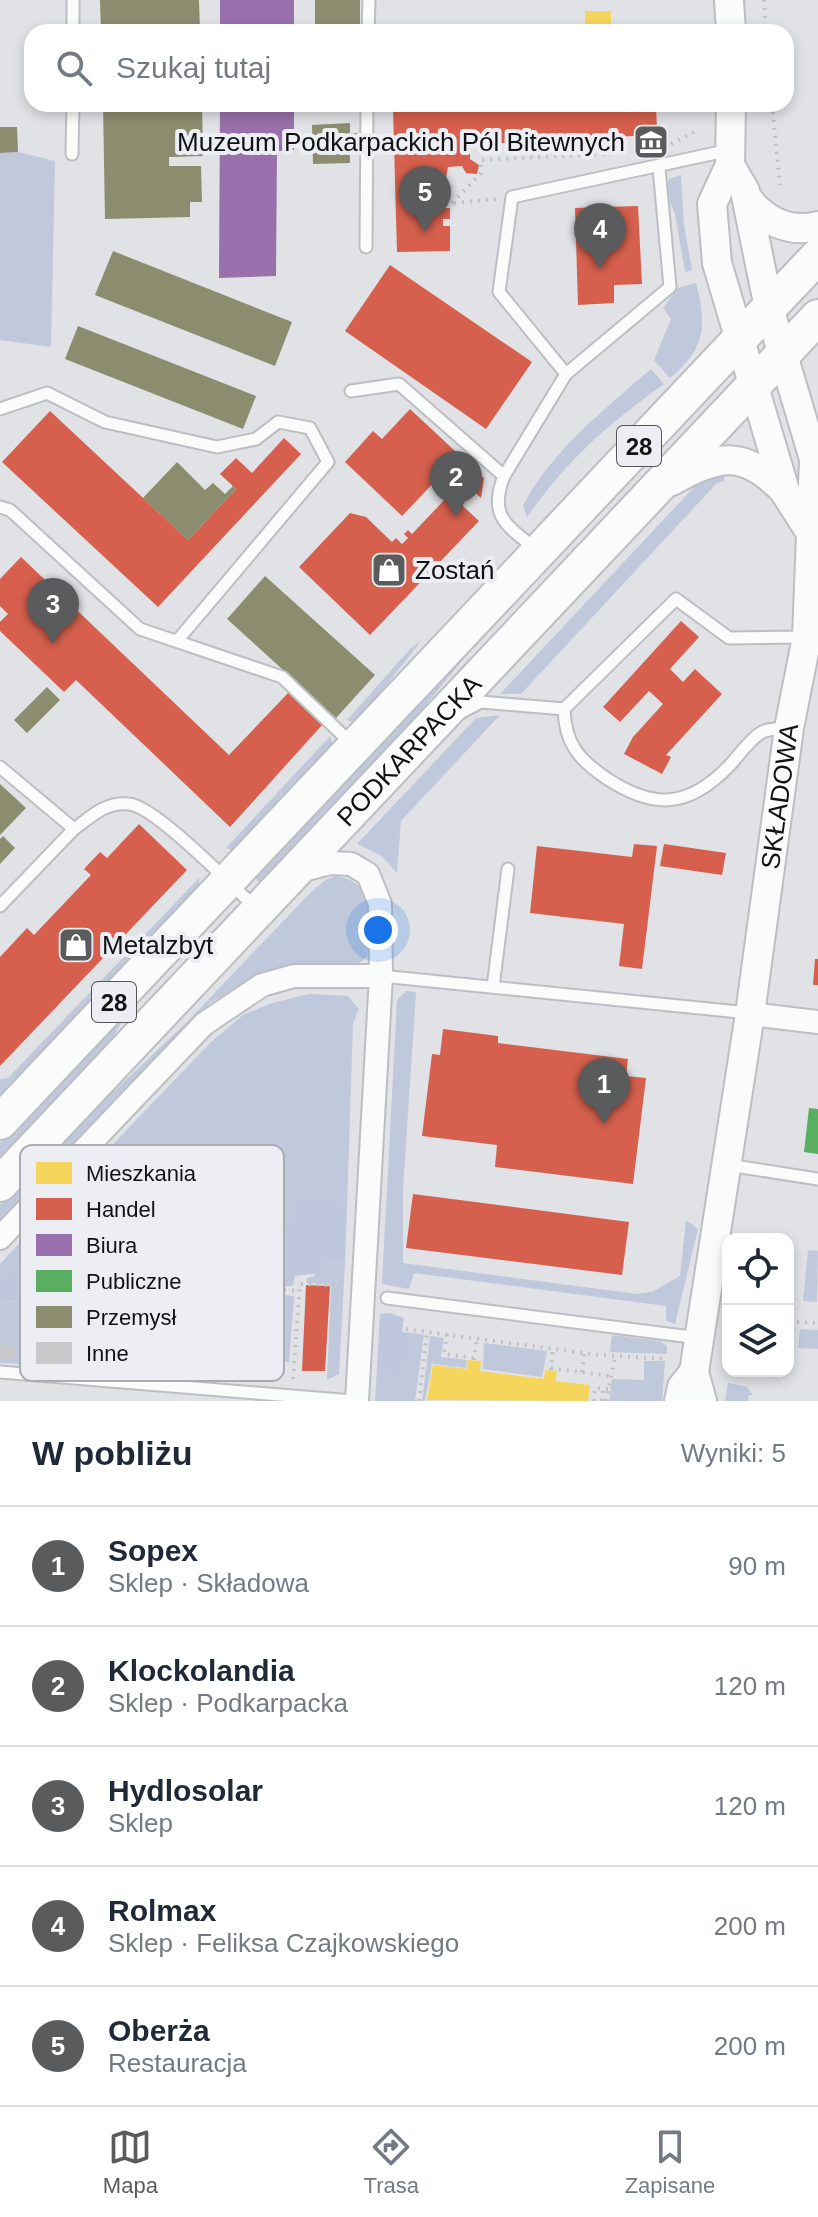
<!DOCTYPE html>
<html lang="pl">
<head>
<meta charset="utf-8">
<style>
	:root { --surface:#fff; --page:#f6f6f7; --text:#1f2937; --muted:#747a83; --line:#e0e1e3; --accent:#595b5d }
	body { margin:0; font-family:Helvetica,sans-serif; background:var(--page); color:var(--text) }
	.controls { position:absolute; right:24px; bottom:24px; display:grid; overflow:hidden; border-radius:16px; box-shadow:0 4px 12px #0003 }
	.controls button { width:72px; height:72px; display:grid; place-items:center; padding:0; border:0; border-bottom:2px solid var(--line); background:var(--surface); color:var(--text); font:40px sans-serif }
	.you { position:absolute; left:378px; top:930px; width:28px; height:28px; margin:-20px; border:6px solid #fff; border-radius:50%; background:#1a73e8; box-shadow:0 0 0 12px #1a73e833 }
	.badge { display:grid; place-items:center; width:52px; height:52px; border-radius:50%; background:var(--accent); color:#fff; font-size:26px; font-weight:700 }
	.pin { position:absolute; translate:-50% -66px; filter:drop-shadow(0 2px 4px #0008) }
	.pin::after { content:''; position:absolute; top:42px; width:28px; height:24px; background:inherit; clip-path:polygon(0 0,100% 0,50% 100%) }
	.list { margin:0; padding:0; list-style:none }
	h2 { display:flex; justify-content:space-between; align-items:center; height:104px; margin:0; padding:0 32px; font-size:34px }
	h2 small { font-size:26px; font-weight:400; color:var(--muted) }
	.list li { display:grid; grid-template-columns:52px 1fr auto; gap:24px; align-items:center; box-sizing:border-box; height:120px; padding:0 32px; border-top:2px solid var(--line) }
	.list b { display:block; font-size:30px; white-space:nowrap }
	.list p { margin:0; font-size:26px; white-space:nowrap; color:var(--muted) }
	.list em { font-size:26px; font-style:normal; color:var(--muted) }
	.icon { flex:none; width:44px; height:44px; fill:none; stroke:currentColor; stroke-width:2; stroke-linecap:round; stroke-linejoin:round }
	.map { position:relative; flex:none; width:818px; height:1401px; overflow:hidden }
	.search { position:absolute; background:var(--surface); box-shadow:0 4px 12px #0003; left:24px; right:24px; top:24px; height:88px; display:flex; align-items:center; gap:20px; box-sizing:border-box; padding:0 28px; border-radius:24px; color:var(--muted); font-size:30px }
	.sheet { height:704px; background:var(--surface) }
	nav { display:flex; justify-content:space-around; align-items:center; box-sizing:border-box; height:112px; border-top:2px solid var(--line); background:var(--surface); font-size:22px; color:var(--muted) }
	nav a { display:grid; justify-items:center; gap:4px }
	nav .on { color:var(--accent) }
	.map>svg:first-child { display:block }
	.green { fill:#c0c8db }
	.forest { fill:#bec7dc }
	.homes { fill:#f6d55c }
	.shops { fill:#d6604d }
	.offices { fill:#9970ab }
	.public { fill:#5aae61 }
	.industry { fill:#8c8c6e }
	.building { fill:#c7c9cb }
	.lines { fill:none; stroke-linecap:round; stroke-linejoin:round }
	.service-casing { stroke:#bdbec1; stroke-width:15 }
	.minor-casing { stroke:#bdbec1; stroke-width:26 }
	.tertiary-casing { stroke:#bdbec1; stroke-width:32 }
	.primary-casing { stroke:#bdbec1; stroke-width:38 }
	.path { stroke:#c1c1c3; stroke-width:4; stroke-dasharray:2 6; stroke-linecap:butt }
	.service { stroke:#fafbfb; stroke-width:11 }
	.minor { stroke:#fafbfb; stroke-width:22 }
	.tertiary { stroke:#fafbfb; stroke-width:28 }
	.primary { stroke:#fafbfb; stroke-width:34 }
	.labels { text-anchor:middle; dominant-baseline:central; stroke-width:8; stroke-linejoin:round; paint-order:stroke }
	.shield { fill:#eceef4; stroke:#535457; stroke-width:2 }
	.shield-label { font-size:24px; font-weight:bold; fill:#111214 }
	.poi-label { font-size:26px; fill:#111214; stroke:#eceef4; text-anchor:start }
	.street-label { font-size:26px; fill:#111214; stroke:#eceef4 }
	.key { fill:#eceef4; stroke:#aaacb1; stroke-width:2 }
	.key-label { font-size:22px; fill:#111214 }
</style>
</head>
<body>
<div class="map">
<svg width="818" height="1401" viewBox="0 0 818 1401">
	<rect width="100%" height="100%" fill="#e0e2e5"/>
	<path class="green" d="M18,152L55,161L51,347L0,340V153Z
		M681,175L684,225L692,270L685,272L675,214L666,193L669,179Z
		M696,283C707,326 706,348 670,378L654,360L671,319L663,308L678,288Z
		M651,369L664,384C606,426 570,457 527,517L523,506C551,451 605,409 651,369Z
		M725,473L724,481L717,483L521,694H500L696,485L711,476Z
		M489,628L386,753L264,881H257L255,873Z
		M421,641L356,724L347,720L411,648Z
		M500,715L401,821L397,873L382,856L357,844L476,718Z
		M330,736L333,745L235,851L226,848Z
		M336,876C380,883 369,923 367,957L359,963H313L256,975L209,1004L0,1222V1205L60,1142L186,1023L310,893L325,880Z
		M199,878L200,889L0,1101V1079L8,1078Z
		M406,991L416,992L403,1189V1263L637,1294L652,1292L680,1276L686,1220L698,1229L675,1324L666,1321V1306L414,1273L409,1289L382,1284L397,1000Z
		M309,994L348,996L359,1009L353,1023L347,1207L335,1200L296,1216L272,1245V1232L204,1226V1220L189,1219L191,1190L154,1188L139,1358L29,1350L28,1364L0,1363V1303L20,1300L84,1190L58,1218L48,1212L212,1041L243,1015L272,1003Z
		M132,1004L104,1053L0,1162V1143Z
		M45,1216L54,1221L0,1277V1264Z
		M808,1250L818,1251L817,1302L803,1301Z
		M326,1261L345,1264L339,1374L327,1380L331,1285L307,1283V1278L316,1276Z
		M800,1329L818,1330V1349L798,1348Z
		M412,1333L424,1335L415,1401H375L377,1366L395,1379Z
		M612,1335L660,1341L667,1346V1354L610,1352Z
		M430,1336L444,1338L441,1357L467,1360L466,1368L432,1364L425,1401H422Z
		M484,1343L547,1351L542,1377L483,1369Z
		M644,1361H665L662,1401H609L612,1379L644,1380Z
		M728,1383L747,1387L753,1395H749L748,1401H725Z"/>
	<path class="forest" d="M84,1190L104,1194L120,1219L124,1232L104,1241L103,1263L59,1293L0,1303V1277Z
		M299,1198L335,1200L347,1207L345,1264L326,1261L322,1268L327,1279L320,1282L314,1274L295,1276L293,1286H278L277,1281L270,1279L272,1245L295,1216Z
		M269,1294L294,1296L289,1362L244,1360L240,1351L242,1345L237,1342V1330L247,1320L270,1316Z
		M390,1313L404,1318L402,1332L412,1333L409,1344L414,1351L395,1379L377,1366L380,1314Z"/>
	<path class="homes" d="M585,11H611V32H585Z
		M468,1360L481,1361L480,1371L544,1379L545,1370L557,1371L556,1381L590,1385L588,1401L427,1400L433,1365L467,1369Z"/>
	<path class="shops" d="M682,24L683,32H629V28Z
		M526,104H656L657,130H651V135L470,145V159L479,165L477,174L466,173L462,166L448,167L446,178L432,177L433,208H450V219H443V226H450V251L397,252L393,109L468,110Z
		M638,206L642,284L614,285V303L578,305L575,208Z
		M390,265L532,362L486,429L345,331Z
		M410,409L484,478L481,498L454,473H443L402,516L345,462L373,431L382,439Z
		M50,411L188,540L236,489L220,474L236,458L252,473L284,438L301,454L158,607L2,462Z
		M450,494L479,521L370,635L299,567L350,513L366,517L392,542L396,538L402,544L408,538L404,534L408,530L412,534Z
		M21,557L229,755L289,692L323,724L230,827L76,680L64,692L0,631V622L8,614L0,606V579Z
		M681,621L699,637L670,669L683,682L695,669L722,694L666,755L671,757L662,774L624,754L633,737L663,704L649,691L620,722L603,707Z
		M139,824L187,870L0,1066V957L27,928L34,935L91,875L84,869L100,852L107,858Z
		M634,844L657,846L642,969L619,966L624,924L530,913L537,846L632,857Z
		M664,844L726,853L722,875L660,866Z
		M815,959H818V985H813Z
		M443,1029L498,1036V1043L628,1059L626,1076L646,1078L633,1184L495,1167L497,1145L422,1136L432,1054L440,1055Z
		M413,1194L629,1222L622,1275L406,1248Z
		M306,1285L330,1286L325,1371H302Z"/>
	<path class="offices" d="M220,0H294V32H220Z
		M220,104H294V150L277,151L276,276L219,278Z"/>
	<path class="public" d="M809,1108L818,1109V1154L804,1152Z"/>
	<path class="industry" d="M100,0H199L200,32H101Z
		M315,0H360V31H315Z
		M103,104H202L203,156L169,157V166H201L202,202H190V217L105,219Z
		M350,123V133H358V150H350V163L313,164L312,125Z
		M0,127H17L18,152L0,153Z
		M113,251L292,322L275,366L95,295Z
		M78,326L256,396L243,429L65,359Z
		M177,462L205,490L213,483L225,494L233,486L236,489L188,540L143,498Z
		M265,576L375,675L336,718L227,619Z
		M47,687L60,700L27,733L14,720Z
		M0,784L26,808L0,835Z
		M3,836L15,848L0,864V839Z"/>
	<path class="building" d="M0,1344L16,1346L14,1361L0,1360Z"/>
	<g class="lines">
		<defs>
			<path id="service" d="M73,32V0
				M368,32L369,0
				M72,154L73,104
				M659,168L670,287L566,374L499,292L512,197L730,150
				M366,247L367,104
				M351,391L399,384L504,476L566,374
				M0,409L47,393L105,422L217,447L256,439L278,422L310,428L328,462L177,641
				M504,476C488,516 507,526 536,549
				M0,507L10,510L140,629L282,677L352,744
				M462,712L481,702L564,709
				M789,728C780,729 766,728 759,734C748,742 739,755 730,765C689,808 654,810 606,778C578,759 565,743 564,709L676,599L729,638L807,637
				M0,767L74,829C91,817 106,801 129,804C155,806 232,886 255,907
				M0,906L74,829
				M381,976L749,1013
				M493,987L508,869
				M728,1165L818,1179
				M387,1298L699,1338
				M0,1372L353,1401"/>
			<path id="minor" d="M299,871L330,863L351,864L368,874L380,904L381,976L357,1401
				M750,1014L818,1022
				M0,1238L204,1024L262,985L294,976H381"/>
			<g id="tertiary">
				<path d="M729,0L731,32"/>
				<path d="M731,104L730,165L712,204L717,263L786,494L809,530"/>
				<path d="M748,199C766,222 789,233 818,226"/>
				<path d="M672,481C720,453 746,450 786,493"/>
				<path d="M679,1401L682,1387L694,1372"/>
				<path id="s1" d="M702,1401L694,1372L750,1014L789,728L807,637L814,459L769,308L745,191L730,165"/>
			</g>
			<g id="primary">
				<path d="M0,1122L818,256"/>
				<path id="s2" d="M0,1184L818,317"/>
			</g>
		</defs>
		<use href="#service" class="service-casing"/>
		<use href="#minor" class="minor-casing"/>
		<use href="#tertiary" class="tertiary-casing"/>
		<use href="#primary" class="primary-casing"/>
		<path class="path" d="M764,0L766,32
			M772,104L780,185
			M671,144L694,132
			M452,203L481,173V160L624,153
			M454,203L497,199
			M49,1216L147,1265
			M188,1253L206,1255
			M276,1289L300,1291
			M797,1322L818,1323
			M406,1329L427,1332
			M447,1334L444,1354L474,1358
			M474,1360L477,1338
			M551,1368L609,1376
			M551,1370L553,1349
			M582,1372L584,1353
			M293,1379L300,1284L330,1285L342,1280
			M419,1401L427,1332L599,1355L668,1359
			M594,1401L595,1388L608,1389
			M602,1401L603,1389
			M606,1401L615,1357"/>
		<use href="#service" class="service"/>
		<use href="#minor" class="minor"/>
		<use href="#tertiary" class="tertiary"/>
		<use href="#primary" class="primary"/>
	</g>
	<defs>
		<symbol id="museum-square" viewBox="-11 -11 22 22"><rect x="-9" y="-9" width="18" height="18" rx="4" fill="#595b5d" stroke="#eceef4"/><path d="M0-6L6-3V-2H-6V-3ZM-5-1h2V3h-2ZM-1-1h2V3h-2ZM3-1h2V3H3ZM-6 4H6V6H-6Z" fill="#fff"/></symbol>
		<symbol id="shop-square" viewBox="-11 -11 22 22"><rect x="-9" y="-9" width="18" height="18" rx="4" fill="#595b5d" stroke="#eceef4"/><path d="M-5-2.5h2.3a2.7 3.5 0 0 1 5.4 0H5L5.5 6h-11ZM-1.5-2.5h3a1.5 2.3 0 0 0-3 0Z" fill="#fff"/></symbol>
	</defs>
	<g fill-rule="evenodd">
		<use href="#museum-square" x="631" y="122" width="40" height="40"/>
		<use href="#shop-square" x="369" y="550" width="40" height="40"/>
		<use href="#shop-square" x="56" y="925" width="40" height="40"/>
	</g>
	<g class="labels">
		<g class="shield">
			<rect x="617" y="426" width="44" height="40" rx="6"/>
			<rect x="92" y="982" width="44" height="40" rx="6"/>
		</g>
		<g class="shield-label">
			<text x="639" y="446">28</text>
			<text x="114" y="1002">28</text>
		</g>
		<g class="poi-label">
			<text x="625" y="142" text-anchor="end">Muzeum Podkarpackich Pól Bitewnych</text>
			<text x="415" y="570">Zostań</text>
			<text x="102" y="945">Metalzbyt</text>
		</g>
		<g class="street-label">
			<text stroke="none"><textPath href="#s2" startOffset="596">PODKARPACKA</textPath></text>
			<text stroke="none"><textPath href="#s1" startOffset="612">SKŁADOWA</textPath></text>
		</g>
	</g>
	<rect x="20" y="1145" width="264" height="236" rx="12" class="key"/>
	<rect x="36" y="1162" width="36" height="22" fill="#f6d55c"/>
	<rect x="36" y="1198" width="36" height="22" fill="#d6604d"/>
	<rect x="36" y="1234" width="36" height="22" fill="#9970ab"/>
	<rect x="36" y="1270" width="36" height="22" fill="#5aae61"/>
	<rect x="36" y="1306" width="36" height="22" fill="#8c8c6e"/>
	<rect x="36" y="1342" width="36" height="22" fill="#c7c9cb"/>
	<g class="key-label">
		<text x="86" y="1181">Mieszkania</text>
		<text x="86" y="1217">Handel</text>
		<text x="86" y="1253">Biura</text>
		<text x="86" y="1289">Publiczne</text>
		<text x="86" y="1325">Przemysł</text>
		<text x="86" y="1361">Inne</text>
	</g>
</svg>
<div class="controls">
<button><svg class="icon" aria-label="locate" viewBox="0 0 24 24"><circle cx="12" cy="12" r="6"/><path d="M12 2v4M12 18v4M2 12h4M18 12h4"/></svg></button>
<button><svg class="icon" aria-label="layers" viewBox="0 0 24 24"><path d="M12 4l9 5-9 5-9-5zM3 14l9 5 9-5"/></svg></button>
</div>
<div class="you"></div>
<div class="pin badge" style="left:604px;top:1124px">1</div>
<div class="pin badge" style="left:456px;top:517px">2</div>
<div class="pin badge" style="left:53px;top:644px">3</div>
<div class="pin badge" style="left:600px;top:269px">4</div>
<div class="pin badge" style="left:425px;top:232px">5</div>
<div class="search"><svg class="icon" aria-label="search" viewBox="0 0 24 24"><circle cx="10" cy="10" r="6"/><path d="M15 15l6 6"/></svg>Szukaj tutaj</div>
</div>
<section class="sheet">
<h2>W pobliżu<small>Wyniki: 5</small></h2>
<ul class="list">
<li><span class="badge">1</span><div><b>Sopex</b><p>Sklep · Składowa</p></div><em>90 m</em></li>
<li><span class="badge">2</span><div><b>Klockolandia</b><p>Sklep · Podkarpacka</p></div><em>120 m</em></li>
<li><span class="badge">3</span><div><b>Hydlosolar</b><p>Sklep</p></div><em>120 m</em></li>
<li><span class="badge">4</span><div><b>Rolmax</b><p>Sklep · Feliksa Czajkowskiego</p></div><em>200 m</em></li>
<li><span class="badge">5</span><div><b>Oberża</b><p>Restauracja</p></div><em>200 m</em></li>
</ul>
</section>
<nav>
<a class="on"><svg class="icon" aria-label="map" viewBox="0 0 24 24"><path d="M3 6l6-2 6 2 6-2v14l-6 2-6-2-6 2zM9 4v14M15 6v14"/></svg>Mapa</a>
<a><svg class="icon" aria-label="directions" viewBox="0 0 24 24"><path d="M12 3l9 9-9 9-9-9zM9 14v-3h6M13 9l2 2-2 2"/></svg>Trasa</a>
<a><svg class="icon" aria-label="saved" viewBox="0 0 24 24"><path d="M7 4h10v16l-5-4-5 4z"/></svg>Zapisane</a>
</nav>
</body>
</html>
